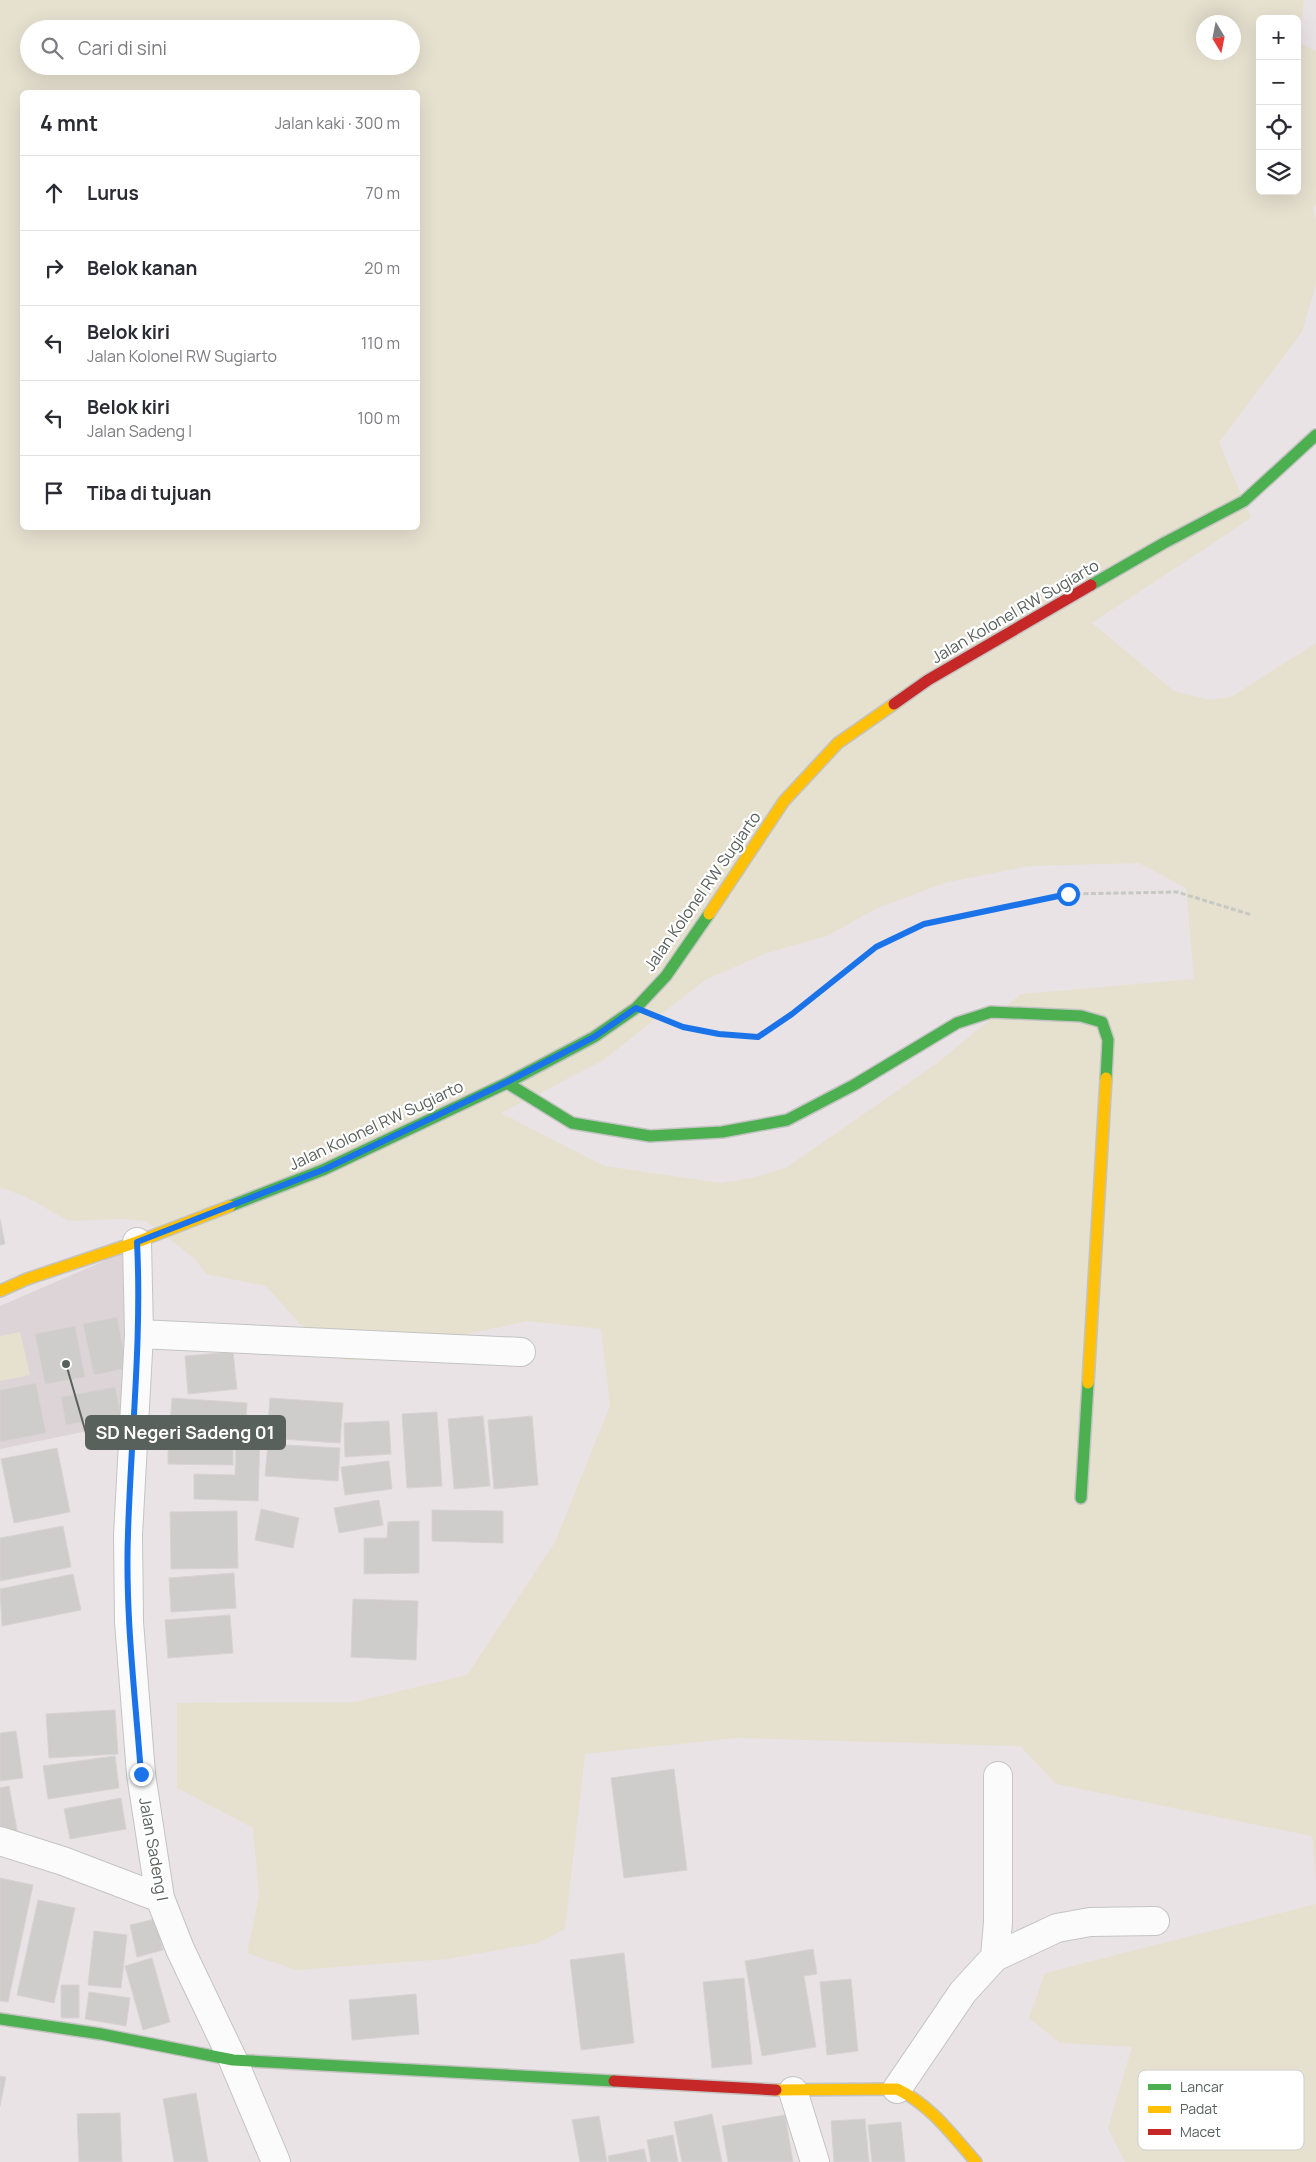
<!DOCTYPE html>
<html lang="id">
<head>
<meta charset="utf-8">
<style>
	:root { --surface:#fff; --page:#f2f2f3; --text:#2b2b33; --muted:#7c7c81; --line:#e1e1e2 }
	body { margin:0; font-family:Manrope,sans-serif; background:var(--page); color:var(--text) }
	.controls { position:absolute; right:15px; top:15px; display:grid; overflow:hidden; border-radius:8px; box-shadow:0 5px 20px #0002 }
	.controls button { width:45px; height:45px; display:grid; place-items:center; padding:0; border:0; border-bottom:1px solid var(--line); background:var(--surface); color:var(--text); font:25px sans-serif }
	.compass { position:absolute; left:1196px; top:15px; width:45px; height:45px; border-radius:50%; background:var(--surface); box-shadow:0 5px 20px #0002; rotate:170deg }
	.stop { position:absolute; width:15px; height:15px; margin:-11px; border:4px solid #1a73e8; border-radius:50%; background:#fff }
	.stop.end { background:#1a73e8; border-color:#fff; box-shadow:0 1px 5px #0008 }
	.list { margin:0; padding:0; list-style:none }
	h2 { display:flex; justify-content:space-between; align-items:center; height:65px; margin:0; padding:0 20px; font-size:21px }
	h2 small { font-size:16px; font-weight:400; color:var(--muted) }
	.list li { display:grid; grid-template-columns:32px 1fr auto; gap:15px; align-items:center; box-sizing:border-box; height:75px; padding:0 20px; border-top:1px solid var(--line) }
	.list b { display:block; font-size:19px; white-space:nowrap }
	.list p { margin:0; font-size:16px; white-space:nowrap; color:var(--muted) }
	.list em { font-size:16px; font-style:normal; color:var(--muted) }
	.icon { flex:none; width:28px; height:28px; fill:none; stroke:currentColor; stroke-width:2; stroke-linecap:round; stroke-linejoin:round }
	.map { position:relative; flex:none; width:1316px; height:2162px; overflow:hidden }
	.search { position:absolute; background:var(--surface); box-shadow:0 5px 20px #0002; left:20px; top:20px; width:400px; height:55px; display:flex; align-items:center; gap:12px; box-sizing:border-box; padding:0 18px; border-radius:28px; color:var(--muted); font-size:19px }
	.panel { position:absolute; background:var(--surface); box-shadow:0 5px 20px #0002; left:20px; top:90px; width:400px; height:440px; border-radius:8px }
	.map>svg:first-child { display:block }
	.education { fill:#ddd4d8 }
	.green { fill:#e6e0cf; fill-rule:evenodd }
	.building { fill:#cfcccc; stroke:#d8d2d4 }
	.lines { fill:none; stroke-linecap:round; stroke-linejoin:round }
	.street-casing { stroke:#c3c4c3; stroke-width:30 }
	.fast-casing { stroke:#c3c3c2; stroke-width:14 }
	.slow-casing { stroke:#c3c3c2; stroke-width:14 }
	.jam-casing { stroke:#c3c3c2; stroke-width:14 }
	.path { stroke:#c6c8c3; stroke-width:3; stroke-dasharray:5 2.5; stroke-linecap:butt }
	.street { stroke:#fcfbfb; stroke-width:28 }
	.fast { stroke:#4caf50; stroke-width:11 }
	.slow { stroke:#ffc107; stroke-width:11 }
	.jam { stroke:#c62828; stroke-width:11 }
	.route { stroke:#1a73e8; stroke-width:6 }
	.labels { text-anchor:middle; dominant-baseline:central; stroke-width:4.5; stroke-linejoin:round; paint-order:stroke }
	.street-label { font-size:16px; fill:#59615c; stroke:#fff }
	.key { fill:#fff; stroke:#cdd0ce; stroke-width:1 }
	.key-label { font-size:14px; fill:#59615c }
	.leader { fill:none; stroke:#59615c; stroke-width:2 }
	.callout-dot { fill:#59615c; stroke:#fff; stroke-width:2 }
	.callout { fill:#59615c; stroke:#59615c; stroke-width:2 }
	.callout-label { font-size:18px; text-anchor:middle; font-weight:bold; fill:#fff }
</style>
</head>
<body>
<div class="map">
<svg width="1316" height="2162" viewBox="0 0 1316 2162">
	<rect width="100%" height="100%" fill="#e9e3e5"/>
	<path class="education" d="M134,1248L131,1422L0,1449V1306Z"/>
	<path class="green" d="M0,0H1304L1299,43L1316,51V204L1313,208L1316,220V284L1302,332L1219,442L1251,518L1092,623L1174,691L1210,700L1231,697L1316,643V1882L1312,1836L1056,1784L1020,1746L737,1738L585,1754L565,1929L538,1943L447,1959L296,1970L247,1953L259,1896L253,1828L177,1788V1703L355,1702L467,1675L555,1542L610,1406L601,1329L528,1321L454,1337L408,1360H344L299,1323L266,1286L206,1274L195,1259L146,1221L121,1219L69,1221L26,1197L0,1187ZM1260,19H1297V191H1260ZM1204,22H1234V52H1204ZM29,29H411V66H29ZM22,92H418V528H22ZM1139,863L1186,888L1194,979L1021,994L936,1064L787,1167L756,1177L721,1183L604,1166L501,1113L602,1061L705,980L767,953L827,936L875,909L944,883L1029,866Z
		M20,1332L30,1375L0,1381V1336Z
		M1316,1904V2162H1125L1108,2128L1132,2047L1060,2043L1029,2018L1045,1973Z"/>
	<path class="building" d="M0,1219L5,1244L0,1245Z
		M117,1317L127,1368L94,1375L83,1324Z
		M75,1326L85,1377L45,1384L35,1334Z
		M233,1352L237,1389L188,1394L185,1356Z
		M36,1383L46,1433L0,1442V1390Z
		M115,1387L121,1415L66,1425L61,1397Z
		M172,1398L247,1403L245,1432L170,1426Z
		M270,1398L343,1403L340,1443L267,1438Z
		M437,1412L442,1486L407,1488L402,1414Z
		M483,1416L490,1486L454,1489L448,1419Z
		M532,1416L538,1485L494,1489L488,1420Z
		M389,1421L391,1454L345,1457L344,1423Z
		M168,1432L233,1433V1465L168,1464Z
		M236,1439L260,1440L258,1501L194,1499V1474L235,1475Z
		M268,1444L340,1448L338,1481L265,1476Z
		M57,1448L70,1512L14,1523L1,1459Z
		M389,1461L392,1489L345,1495L341,1467Z
		M379,1500L383,1525L339,1533L334,1508Z
		M261,1509L299,1518L293,1548L255,1540Z
		M432,1510L503,1511V1543L432,1541Z
		M237,1511L238,1568L171,1569L170,1512Z
		M419,1521V1573L364,1574V1538H387L388,1522Z
		M63,1526L71,1567L0,1581V1538Z
		M234,1573L236,1608L171,1612L169,1578Z
		M73,1574L81,1610L2,1626L0,1589Z
		M353,1599L418,1601L416,1660L351,1657Z
		M230,1615L233,1653L168,1658L165,1620Z
		M115,1710L118,1754L49,1758L46,1714Z
		M16,1731L23,1778L0,1781V1733Z
		M115,1756L119,1788L48,1799L43,1766Z
		M674,1769L687,1870L624,1878L611,1778Z
		M9,1786L18,1835L0,1838V1788Z
		M121,1798L126,1829L70,1839L64,1809Z
		M0,1878L33,1885L8,2002L0,2001Z
		M38,1900L75,1908L54,2003L17,1995Z
		M155,1919L163,1950L137,1957L130,1925Z
		M94,1931L127,1935L121,1988L88,1985Z
		M813,1949L817,1974L804,1976L816,2047L762,2056L745,1961Z
		M624,1953L634,2043L581,2050L570,1960Z
		M152,1958L170,2022L143,2030L125,1966Z
		M744,1978L752,2064L712,2068L703,1982Z
		M851,1979L858,2051L827,2055L820,1982Z
		M61,1985H79V2018H61Z
		M89,1992L130,1998L126,2026L85,2019Z
		M416,1994L419,2034L352,2040L349,2000Z
		M0,2076L6,2077L0,2106Z
		M196,2093L208,2162H174L163,2099Z
		M120,2113L122,2162H79L77,2114Z
		M712,2114L722,2162H682L674,2122Z
		M785,2115L793,2162H728L722,2126Z
		M599,2116L607,2162H580L572,2120Z
		M865,2119L869,2162H834L831,2121Z
		M901,2122L905,2162H872L868,2125Z
		M673,2135L678,2162H651L647,2140Z
		M644,2149L647,2162H609L608,2156Z"/>
	<g class="lines">
		<defs>
			<path id="street" d="M137,1242L139,1334L128,1535L129,1622L141,1774L160,1898L180,1949L233,2060L276,2162
				M139,1334L521,1352
				M0,1841L63,1861L160,1898
				M995,1957L1057,1928L1090,1922L1155,1921
				M897,2089L963,1992L995,1957L998,1922V1776
				M793,2091L815,2162"/>
			<path id="fast" d="M1091,585L1164,543L1244,501L1316,435
				M507,1083L572,1123L650,1136L722,1132L787,1120L854,1085L957,1023L991,1012L1081,1016L1102,1022L1108,1040L1106,1078
				M230,1206L325,1169L507,1083L594,1037L636,1008L666,976L709,914
				M1081,1498L1088,1383
				M0,2019L101,2034L233,2060L614,2081"/>
			<path id="slow" d="M709,914L784,801L838,743L894,704
				M0,1291L27,1279L137,1242L230,1206
				M1088,1383L1106,1078
				M776,2090L897,2089C931,2105 952,2135 976,2162"/>
			<path id="jam" d="M894,704L928,680L1091,585
				M614,2081L776,2090"/>
		</defs>
		<use href="#street" class="street-casing"/>
		<use href="#fast" class="fast-casing"/>
		<use href="#slow" class="slow-casing"/>
		<use href="#jam" class="jam-casing"/>
		<path class="path" d="M667,1020L683,1027L719,1034L758,1037L792,1014L876,947L924,924L1068,894L1177,892L1252,915"/>
		<use href="#street" class="street"/>
		<use href="#fast" class="fast"/>
		<use href="#slow" class="slow"/>
		<use href="#jam" class="jam"/>
	</g>
	<g class="lines">
		<path class="route" d="M141,1774C135,1694 125,1613 128,1533C131,1436 142,1339 137,1242L325,1169L507,1082L594,1037L636,1008L683,1027L719,1034L758,1037L792,1014L876,947L924,924L1068,894"/>
	</g>
	<g class="labels">
		<g class="street-label">
			<text transform="translate(1015 611) rotate(-30)">Jalan Kolonel RW Sugiarto</text>
			<text transform="translate(702 891) rotate(-55)">Jalan Kolonel RW Sugiarto</text>
			<text transform="translate(376 1125) rotate(-25)">Jalan Kolonel RW Sugiarto</text>
			<text transform="translate(154 1849) rotate(80)">Jalan Sadeng I</text>
		</g>
	</g>
	<rect x="1138" y="2070" width="166" height="80" rx="8" class="key"/>
	<rect x="1148" y="2084" width="23" height="6" fill="#4caf50"/>
	<rect x="1148" y="2106" width="23" height="7" fill="#ffc107"/>
	<rect x="1148" y="2129" width="23" height="6" fill="#c62828"/>
	<g class="key-label">
		<text x="1180" y="2092">Lancar</text>
		<text x="1180" y="2114">Padat</text>
		<text x="1180" y="2137">Macet</text>
	</g>
	<path class="leader" d="M66 1364L86 1433"/>
	<circle class="callout-dot" cx="66" cy="1364" r="5"/>
	<rect class="callout" x="86" y="1416" width="199" height="33" rx="5"/>
	<g class="callout-label">
		<text x="185" y="1439">SD Negeri Sadeng 01</text>
	</g>
</svg>
<div class="controls">
<button>+</button>
<button>−</button>
<button><svg class="icon" aria-label="locate" viewBox="0 0 24 24"><circle cx="12" cy="12" r="6"/><path d="M12 2v4M12 18v4M2 12h4M18 12h4"/></svg></button>
<button><svg class="icon" aria-label="layers" viewBox="0 0 24 24"><path d="M12 4l9 5-9 5-9-5zM3 14l9 5 9-5"/></svg></button>
</div>
<svg class="compass" viewBox="-18 -18 36 36"><path d="M0-13l5 13h-10z" fill="#e53935"/><path d="M0 13l5-13h-10z" fill="#7c7c81"/></svg>
<div class="stop" style="left:1068px;top:894px"></div>
<div class="stop end" style="left:141px;top:1774px"></div>
<div class="search"><svg class="icon" aria-label="search" viewBox="0 0 24 24"><circle cx="10" cy="10" r="6"/><path d="M15 15l6 6"/></svg>Cari di sini</div>
<section class="panel">
<h2>4 mnt<small>Jalan kaki · 300 m</small></h2>
<ul class="list">
<li><svg class="icon" aria-label="ahead" viewBox="0 0 24 24"><path d="M12 20V5M6 11l6-6 6 6"/></svg><div><b>Lurus</b></div><em>70 m</em></li>
<li><svg class="icon" aria-label="right" viewBox="0 0 24 24"><path d="M7 20v-9h11M14 6l5 5-5 5"/></svg><div><b>Belok kanan</b></div><em>20 m</em></li>
<li><svg class="icon" aria-label="left" viewBox="0 0 24 24"><path d="M17 20v-9H6M10 6l-5 5 5 5"/></svg><div><b>Belok kiri</b><p>Jalan Kolonel RW Sugiarto</p></div><em>110 m</em></li>
<li><svg class="icon" aria-label="left" viewBox="0 0 24 24"><path d="M17 20v-9H6M10 6l-5 5 5 5"/></svg><div><b>Belok kiri</b><p>Jalan Sadeng I</p></div><em>100 m</em></li>
<li><svg class="icon" aria-label="arrive" viewBox="0 0 24 24"><path d="M6 21V4h12l-3 4 3 4H6"/></svg><div><b>Tiba di tujuan</b></div></li>
</ul>
</section>
</div>
</body>
</html>
